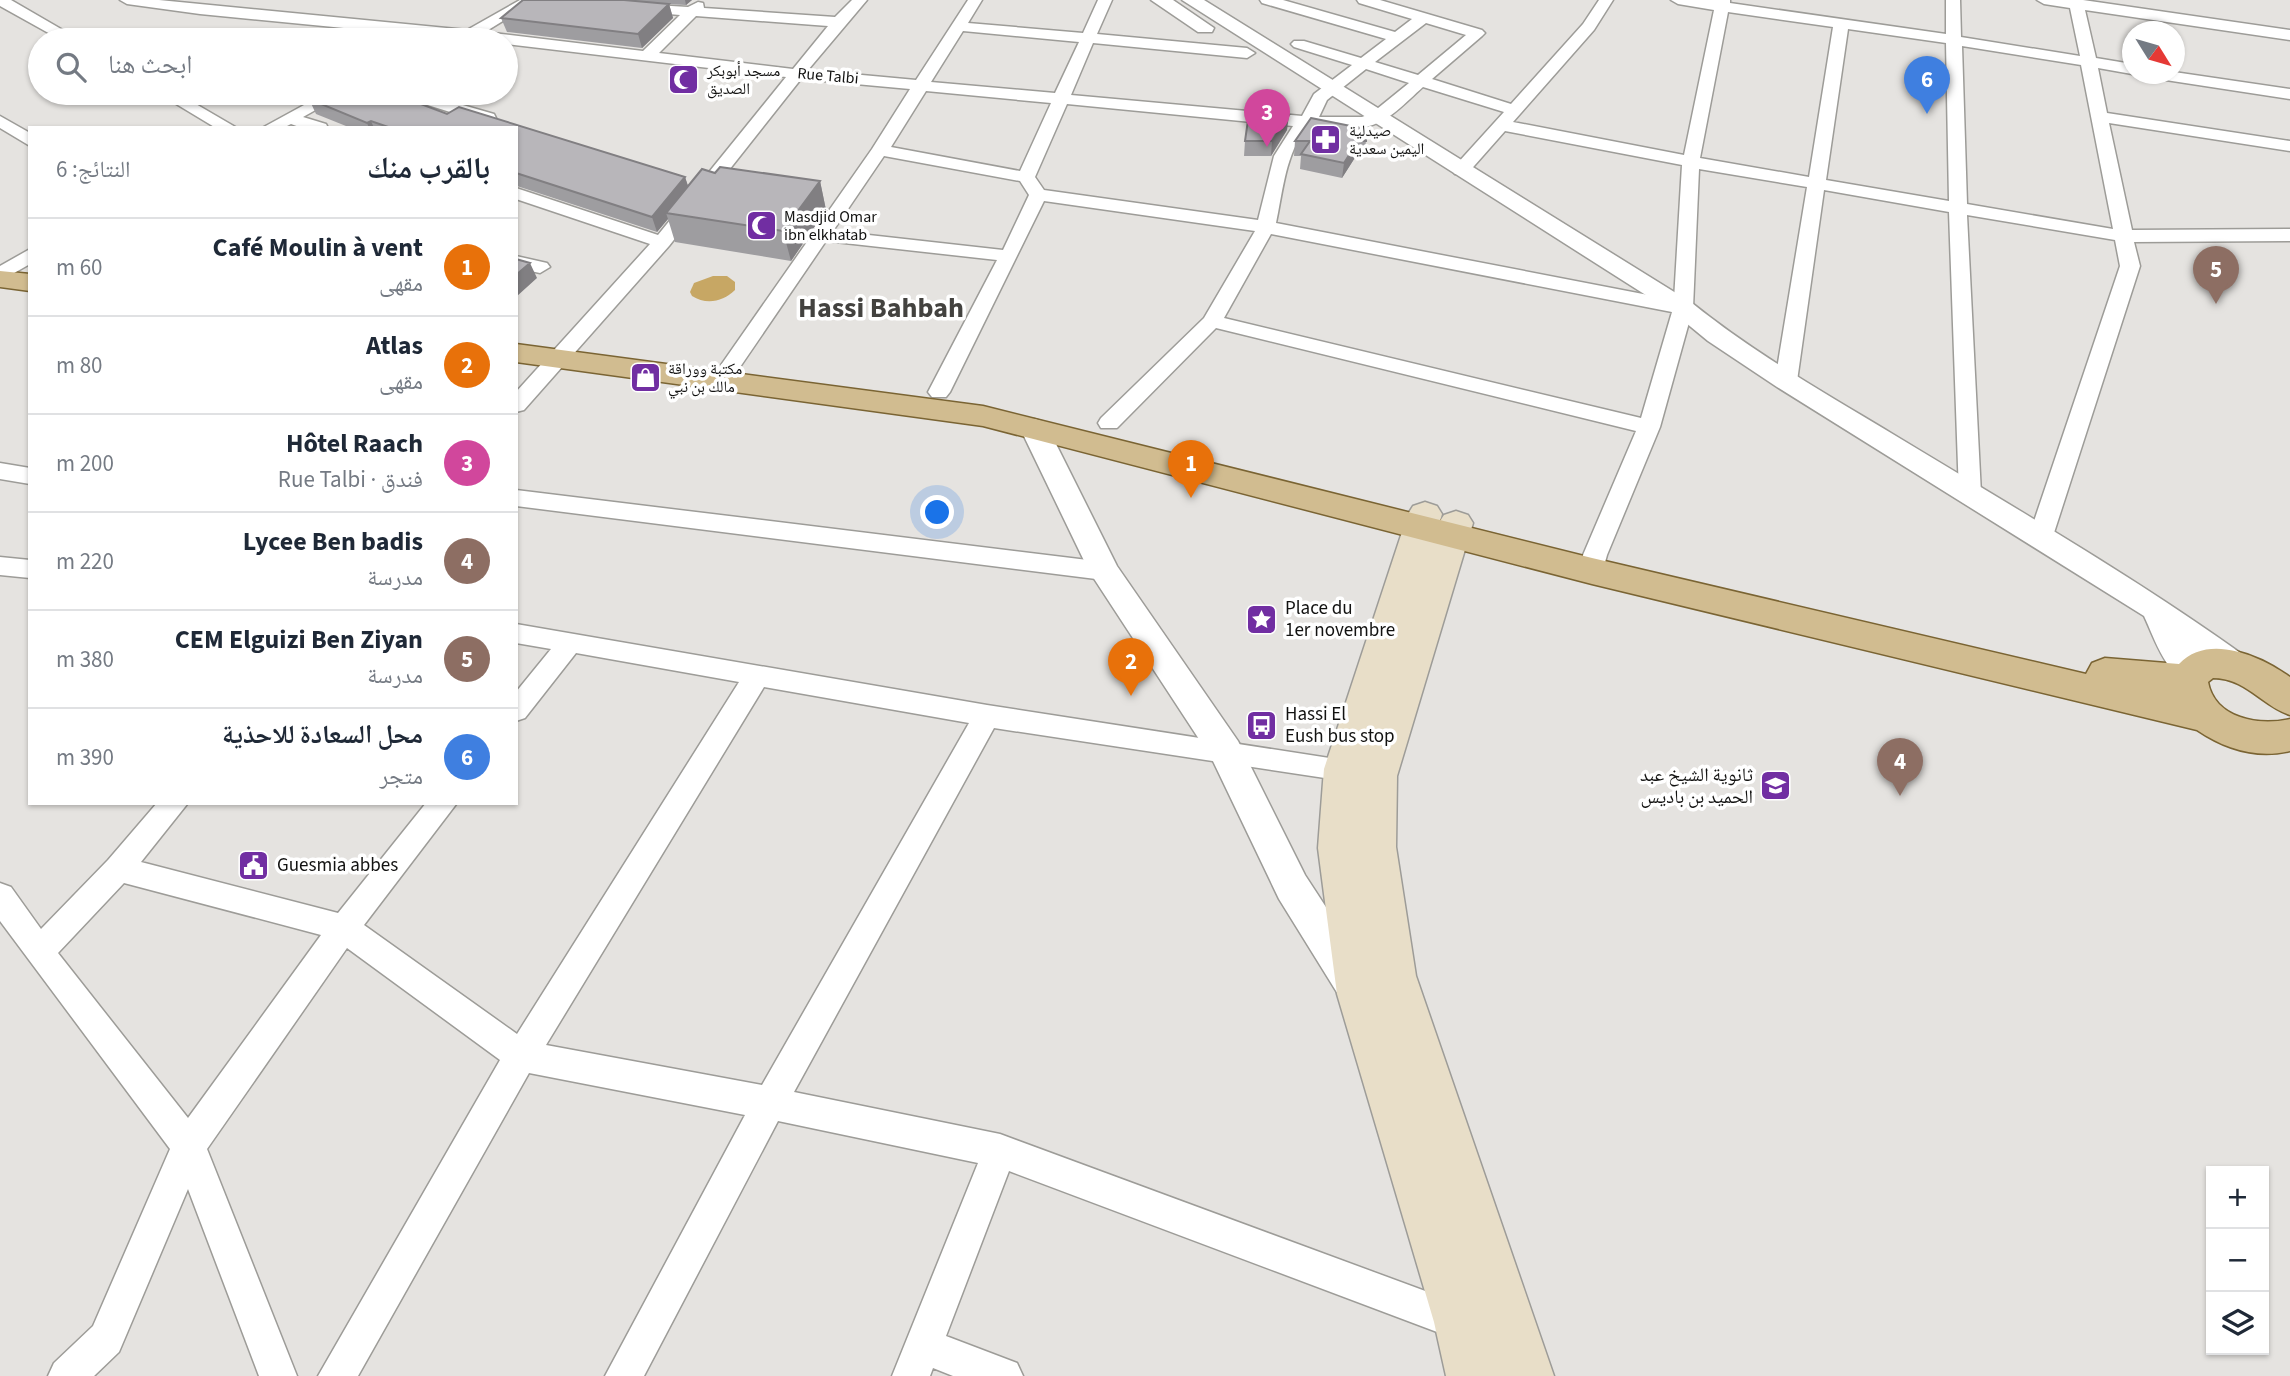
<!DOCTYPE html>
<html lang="ar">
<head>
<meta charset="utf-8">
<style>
	:root { --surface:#fff; --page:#f2f2f3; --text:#1f2937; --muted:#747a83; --line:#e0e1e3; --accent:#712ea2 }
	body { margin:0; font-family:"Source Sans 3","Noto Naskh Arabic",sans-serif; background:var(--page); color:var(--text); direction:rtl }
	.controls { position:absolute; right:21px; bottom:21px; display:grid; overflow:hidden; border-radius:0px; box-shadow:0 2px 5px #0004 }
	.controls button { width:63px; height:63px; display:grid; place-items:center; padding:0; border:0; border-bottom:2px solid var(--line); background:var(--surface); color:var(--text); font:35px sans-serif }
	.compass { position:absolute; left:2122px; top:21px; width:63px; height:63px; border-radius:50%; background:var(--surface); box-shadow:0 2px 5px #0004; rotate:127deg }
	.you { position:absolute; left:938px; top:513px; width:24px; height:24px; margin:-18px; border:5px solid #fff; border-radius:50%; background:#1a73e8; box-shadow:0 0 0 10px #1a73e833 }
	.badge { display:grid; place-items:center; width:46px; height:46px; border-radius:50%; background:var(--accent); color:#fff; font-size:23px; font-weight:700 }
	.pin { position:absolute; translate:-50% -58px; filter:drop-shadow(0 2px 4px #0008) }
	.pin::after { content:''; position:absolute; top:37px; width:24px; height:21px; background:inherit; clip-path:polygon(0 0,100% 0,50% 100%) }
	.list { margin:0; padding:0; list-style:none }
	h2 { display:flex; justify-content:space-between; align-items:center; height:91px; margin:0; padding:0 28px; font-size:30px }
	h2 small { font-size:23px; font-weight:400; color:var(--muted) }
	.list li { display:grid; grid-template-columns:46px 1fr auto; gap:21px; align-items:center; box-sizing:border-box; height:98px; padding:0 28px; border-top:2px solid var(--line) }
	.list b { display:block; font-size:26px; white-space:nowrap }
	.list p { margin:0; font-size:23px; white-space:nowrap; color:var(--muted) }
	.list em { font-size:23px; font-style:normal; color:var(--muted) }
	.icon { flex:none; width:38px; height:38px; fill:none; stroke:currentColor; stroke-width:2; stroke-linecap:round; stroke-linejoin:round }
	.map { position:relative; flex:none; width:2290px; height:1376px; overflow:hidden; direction:ltr }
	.search { position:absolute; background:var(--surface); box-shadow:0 2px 5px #0004; left:28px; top:28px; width:490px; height:77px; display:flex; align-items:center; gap:18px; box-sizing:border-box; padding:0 24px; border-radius:38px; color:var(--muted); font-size:26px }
	.panel { position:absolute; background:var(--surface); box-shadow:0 2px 5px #0004; left:28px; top:126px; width:490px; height:679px; border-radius:0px; direction:rtl }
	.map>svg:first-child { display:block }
	.water { fill:#c7a764 }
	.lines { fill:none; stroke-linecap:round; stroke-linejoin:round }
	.minor-casing { stroke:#9d9c98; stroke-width:3 }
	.tertiary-casing { stroke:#9d9c98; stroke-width:3 }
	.secondary-casing { stroke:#9d9c98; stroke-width:3 }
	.primary-casing { stroke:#7a6433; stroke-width:3 }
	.minor { fill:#fff; fill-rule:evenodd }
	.tertiary { fill:#fff; fill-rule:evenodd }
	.secondary { fill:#e8dec8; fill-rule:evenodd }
	.primary { fill:#d1bc90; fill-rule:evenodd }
	.wall { fill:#9e9da0 }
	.shaded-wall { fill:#817f82 }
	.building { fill:#b8b6ba; stroke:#817f82; stroke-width:2 }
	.labels { text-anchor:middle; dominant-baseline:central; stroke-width:7; stroke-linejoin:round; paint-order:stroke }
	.far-poi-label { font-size:16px; fill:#121211; stroke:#fff; text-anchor:start }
	.far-street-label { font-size:16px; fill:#121211; stroke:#fff }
	.poi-label { font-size:19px; fill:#121211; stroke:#fff; text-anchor:start }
	.far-town-label { font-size:28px; font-weight:bold; fill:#43423f; stroke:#fff }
</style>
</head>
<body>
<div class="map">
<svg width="2290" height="1376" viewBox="0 0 2290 1376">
	<rect width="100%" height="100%" fill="#e5e3e0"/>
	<path class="water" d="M713,276H727L735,282V290C723,302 706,305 692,296L690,292L694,283Z"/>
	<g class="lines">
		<defs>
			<path id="minor" d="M0,0H11L80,40H61L0,6Z
				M120,0H159L467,30L520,0H537L485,32L643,51L680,15L633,11L631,8L638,4L688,7L698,2L703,3L704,8L835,17L852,0H867L808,70L916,80L968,0H982L968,23L1083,33L1098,0H1112L1097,34L1247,48L1255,53L1247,58L1093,43L1071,95L1302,116L1314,94L1352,65L1294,47L1291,44L1294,41H1304L1361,58L1386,39L1262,3L1260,0H1283L1395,32L1412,19L1359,3L1357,0H1380L1482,30L1485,33L1482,36L1432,79L1511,104L1583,24L1599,0H1613L1594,30L1513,122L1684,155L1714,10L1678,4L1671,0H1730V3L1946,34V0H1960L1961,37L2080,56L2070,8L2044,4L2037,0H2083L2290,30V40L2085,10L2096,58L2132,64V74L2098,68L2107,113L2290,141V151L2109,123L2132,230L2290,229V241L2134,242L2140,266L2052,539L2048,545L2040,547L2032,545L2028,539L2120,266L2115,240L1967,215L1981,494L1978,500L1970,502L1962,500L1959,494L1949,212L1824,190L1797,381L1793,386H1779L1775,381L1807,187L1699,169L1693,308L1660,427L1607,555L1601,577L1592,580L1583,577L1580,571L1583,555L1636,431L1216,328L1117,428H1101L1098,423L1101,418L1204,318L1255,231L1044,201L950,392L946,397H932L928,392L997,260L826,241L738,370H724L721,365L872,149L910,89L801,79L669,246L524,410L516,412V392L650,244L516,199V188L658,235L786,77L506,44V40H467L200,14L127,4ZM1728,12L1833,27L1809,177L1700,158ZM696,16L828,26L793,69L659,53ZM1426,23L1466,35L1418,75L1375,62ZM1848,29L1946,43L1949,201L1826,180ZM963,31L1079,42L1055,93L931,82ZM1962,46L2081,65L2113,229L1967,204ZM1366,69L1409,83L1372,113L1362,117H1319L1327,100ZM1423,87L1504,112L1455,166L1452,170L1455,174H1467L1505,131L1682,165L1674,300L1276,223C1282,196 1285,158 1302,135C1315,119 1347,130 1365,127C1388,123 1406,102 1423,87ZM926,91L1051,103L1020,171L891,147ZM1067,104L1293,126L1274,156L1258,220L1044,190L1035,177ZM884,156L1020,181L1029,195L1003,250L833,231ZM1271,234L1672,312L1641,418L1224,318Z
				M2174,72L2290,89V99L2159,79L2151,74Z
				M158,93H177L237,128H216Z
				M326,93H346L303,117L326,124L328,128H302L291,124L283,128H262Z
				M397,93H421L494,114L496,118L494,122H482L399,96Z
				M0,116L30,133V146L0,128Z
				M30,249V264L0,281V266Z
				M516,256L547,263L550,267L540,273L516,268Z
				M0,463L30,468V484L0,479Z
				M516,490L1104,562L1113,565L1116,571L1113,577L1104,580L516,506Z
				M0,557L30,560V578L0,575Z
				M516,624L987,705L1368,764L1372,772L1368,780L1358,783L994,728L794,1092L1000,1134L1474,1309L1480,1322L1474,1335L1461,1341L1009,1171L946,1336L1017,1363L1023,1376H953L933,1368L930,1376H892L978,1163L778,1121L644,1376H605L745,1115L529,1073L358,1376H318L500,1060L347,948L207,1149L297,1376H259L188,1189L119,1352L94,1376H48L54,1363L93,1326L170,1149L0,921V883L11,887L41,929L108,860L157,803H188L141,862L338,913L426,803H457L364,925L517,1034L739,682L576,653L525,718L516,721V692L551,649L516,643ZM764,687L969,723L762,1085L546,1045ZM124,883L321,935L188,1118L58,953Z"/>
			<path id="tertiary" d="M1151,0H1173L1214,28L1212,32H1198Z
				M1182,0H1204L1692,303C1754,353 1823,392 1891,433C2011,506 2132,575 2246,657L2250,666L2246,675C2227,681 2218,672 2204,661L2209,671L2205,680C2170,691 2156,641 2144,616L1777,387L1708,341L1674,313Z
				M1034,419L1044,422L1048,428L1117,566L1238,741L1305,875L1369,973L1375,986L1369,999L1355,1004L1341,999L1279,899L1212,759L1089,571L1020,428L1024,422Z"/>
			<path id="secondary" d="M1425,502L1437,506L1442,514L1440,521L1444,515L1456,511L1468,515L1473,523L1397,776L1396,847L1416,976L1554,1376H1446L1434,1322L1337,994L1318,848L1324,769L1408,514L1413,506Z"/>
			<path id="primary" d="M0,271L30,274V291L0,287Z
				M516,344L983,406L1592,558L2086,674L2092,663L2105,658L2179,664C2209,632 2262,657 2290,677V715C2262,706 2246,678 2213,678L2208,682C2215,719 2259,726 2290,719V751C2257,759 2225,749 2197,730L1592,584L983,426L516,362Z"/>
		</defs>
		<use href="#minor" class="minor-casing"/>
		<use href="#tertiary" class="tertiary-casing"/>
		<use href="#secondary" class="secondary-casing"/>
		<use href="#primary" class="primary-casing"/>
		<use href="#minor" class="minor"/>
		<use href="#tertiary" class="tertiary"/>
		<use href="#secondary" class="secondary"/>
		<use href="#primary" class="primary"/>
	</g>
	<path class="wall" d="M523,0H692L686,5L666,4H669L673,18L642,48L507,32L501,18Z
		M323,93H392L447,114L459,107L685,177L688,186L702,169L715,173L720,167L820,181L826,210L791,261L675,242L668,219L657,232L517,186L516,128H351L316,114L309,99Z
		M1287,130L1271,156H1244L1245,141Z
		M1295,141H1366L1364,156H1356L1342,178L1300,169L1301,156H1294Z"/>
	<path class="shaded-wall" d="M685,0H692L686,5Z
		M669,4L673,18L642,48L638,34Z
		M1289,115L1287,130L1271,156L1272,141Z
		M371,121L374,128H369L367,123Z
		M1358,141L1356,156L1342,178L1344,163Z
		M685,177L690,192L666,213L668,219L657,232L652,217Z
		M820,181L826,210L791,261L783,231Z
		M530,263L537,278L516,297V275Z"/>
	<path class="building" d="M523,0H624L669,4L638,34L501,18Z
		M323,93H392L447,114L459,107L685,177L652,217L516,173V128H391L371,121L367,123L309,99Z
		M1249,113L1289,115L1272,141H1245Z
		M1311,118L1366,129V141H1358L1344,163L1301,154L1310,141H1295Z
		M720,167L820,181L783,231L666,213L702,169L715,173Z
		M516,259L530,263L516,275Z"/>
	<defs>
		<symbol id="mosque-square" viewBox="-11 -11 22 22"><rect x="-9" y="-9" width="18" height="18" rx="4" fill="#712ea2" stroke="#fff"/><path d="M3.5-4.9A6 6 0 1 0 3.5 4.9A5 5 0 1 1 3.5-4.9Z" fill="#fff"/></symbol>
		<symbol id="pharmacy-square" viewBox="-11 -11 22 22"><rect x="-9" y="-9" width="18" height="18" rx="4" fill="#712ea2" stroke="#fff"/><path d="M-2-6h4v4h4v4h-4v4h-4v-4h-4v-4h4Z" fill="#fff"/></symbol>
		<symbol id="shop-square" viewBox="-11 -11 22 22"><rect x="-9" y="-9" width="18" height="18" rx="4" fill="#712ea2" stroke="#fff"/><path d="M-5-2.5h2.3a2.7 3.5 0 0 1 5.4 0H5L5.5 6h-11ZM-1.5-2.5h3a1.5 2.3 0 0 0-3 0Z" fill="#fff"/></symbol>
		<symbol id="sight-square" viewBox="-11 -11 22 22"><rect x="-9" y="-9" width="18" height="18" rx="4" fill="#712ea2" stroke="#fff"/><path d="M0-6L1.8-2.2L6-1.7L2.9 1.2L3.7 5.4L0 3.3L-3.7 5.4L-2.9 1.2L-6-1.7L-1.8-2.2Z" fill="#fff"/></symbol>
		<symbol id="bus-square" viewBox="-11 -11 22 22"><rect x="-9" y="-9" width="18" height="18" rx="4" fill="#712ea2" stroke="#fff"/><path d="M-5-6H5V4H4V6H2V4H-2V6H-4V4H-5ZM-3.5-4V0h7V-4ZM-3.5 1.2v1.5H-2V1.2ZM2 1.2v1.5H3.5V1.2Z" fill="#fff"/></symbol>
		<symbol id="school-square" viewBox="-11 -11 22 22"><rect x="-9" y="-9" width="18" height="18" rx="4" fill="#712ea2" stroke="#fff"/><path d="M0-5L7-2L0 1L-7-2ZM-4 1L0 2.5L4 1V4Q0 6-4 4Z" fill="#fff"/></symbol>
		<symbol id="civic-square" viewBox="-11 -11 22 22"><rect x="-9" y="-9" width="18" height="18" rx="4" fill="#712ea2" stroke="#fff"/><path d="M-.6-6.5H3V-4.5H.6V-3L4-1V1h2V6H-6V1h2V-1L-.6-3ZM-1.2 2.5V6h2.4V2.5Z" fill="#fff"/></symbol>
	</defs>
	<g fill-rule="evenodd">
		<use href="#mosque-square" x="666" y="62" width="35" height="35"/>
		<use href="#pharmacy-square" x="1308" y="122" width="35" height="35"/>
		<use href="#mosque-square" x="744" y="208" width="35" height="35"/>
		<use href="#shop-square" x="628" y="360" width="35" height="35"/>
		<use href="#sight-square" x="1244" y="602" width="35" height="35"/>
		<use href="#bus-square" x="1244" y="708" width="35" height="35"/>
		<use href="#school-square" x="1758" y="768" width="35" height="35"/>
		<use href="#civic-square" x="236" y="848" width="35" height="35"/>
	</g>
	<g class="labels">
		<g class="far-poi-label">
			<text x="707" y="71">مسجد أبوبكر<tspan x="707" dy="18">الصديق</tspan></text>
			<text x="1349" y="131">صيدلية<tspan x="1349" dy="18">اليمين سعدية</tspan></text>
			<text x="784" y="217">Masdjid Omar<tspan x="784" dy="18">ibn elkhatab</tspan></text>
			<text x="668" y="369">مكتبة ووراقة<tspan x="668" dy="18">مالك بن نبي</tspan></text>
		</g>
		<g class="far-street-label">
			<text transform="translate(828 76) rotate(5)">Rue Talbi</text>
		</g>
		<g class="poi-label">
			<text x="1285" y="608">Place du<tspan x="1285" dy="22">1er novembre</tspan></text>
			<text x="1285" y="714">Hassi El<tspan x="1285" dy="22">Eush bus stop</tspan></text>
			<text x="1753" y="775" text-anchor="end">ثانوية الشيخ عبد<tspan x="1753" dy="22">الحميد بن باديس</tspan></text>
			<text x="277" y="865">Guesmia abbes</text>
		</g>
		<g class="far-town-label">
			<text x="881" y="308">Hassi Bahbah</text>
		</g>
	</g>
</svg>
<div class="controls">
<button>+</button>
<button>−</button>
<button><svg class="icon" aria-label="layers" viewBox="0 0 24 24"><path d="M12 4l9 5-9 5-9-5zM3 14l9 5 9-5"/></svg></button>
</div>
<svg class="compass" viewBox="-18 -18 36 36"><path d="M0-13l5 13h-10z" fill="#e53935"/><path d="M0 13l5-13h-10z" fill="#747a83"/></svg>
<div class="you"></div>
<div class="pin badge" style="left:1191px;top:498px;background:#e8710a">1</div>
<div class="pin badge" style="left:1131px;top:696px;background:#e8710a">2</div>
<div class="pin badge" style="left:1267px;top:147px;background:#d1479c">3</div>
<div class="pin badge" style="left:1900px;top:796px;background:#8d6e63">4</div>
<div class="pin badge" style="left:2216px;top:304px;background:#8d6e63">5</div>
<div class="pin badge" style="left:1927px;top:114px;background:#3f7fe0">6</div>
<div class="search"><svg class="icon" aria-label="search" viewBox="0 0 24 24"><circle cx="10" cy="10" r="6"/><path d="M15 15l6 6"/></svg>ابحث هنا</div>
<section class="panel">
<h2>بالقرب منك<small>النتائج: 6</small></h2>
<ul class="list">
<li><span class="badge" style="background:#e8710a">1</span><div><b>Café Moulin à vent</b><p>مقهى</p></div><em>60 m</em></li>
<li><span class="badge" style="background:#e8710a">2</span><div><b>Atlas</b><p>مقهى</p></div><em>80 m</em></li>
<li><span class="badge" style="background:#d1479c">3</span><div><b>Hôtel Raach</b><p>فندق · Rue Talbi</p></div><em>200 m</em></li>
<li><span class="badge" style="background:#8d6e63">4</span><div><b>Lycee Ben badis</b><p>مدرسة</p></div><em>220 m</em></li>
<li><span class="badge" style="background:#8d6e63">5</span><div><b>CEM Elguizi Ben Ziyan</b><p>مدرسة</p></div><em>380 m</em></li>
<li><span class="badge" style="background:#3f7fe0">6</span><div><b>محل السعادة للاحذية</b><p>متجر</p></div><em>390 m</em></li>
</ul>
</section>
</div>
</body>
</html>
